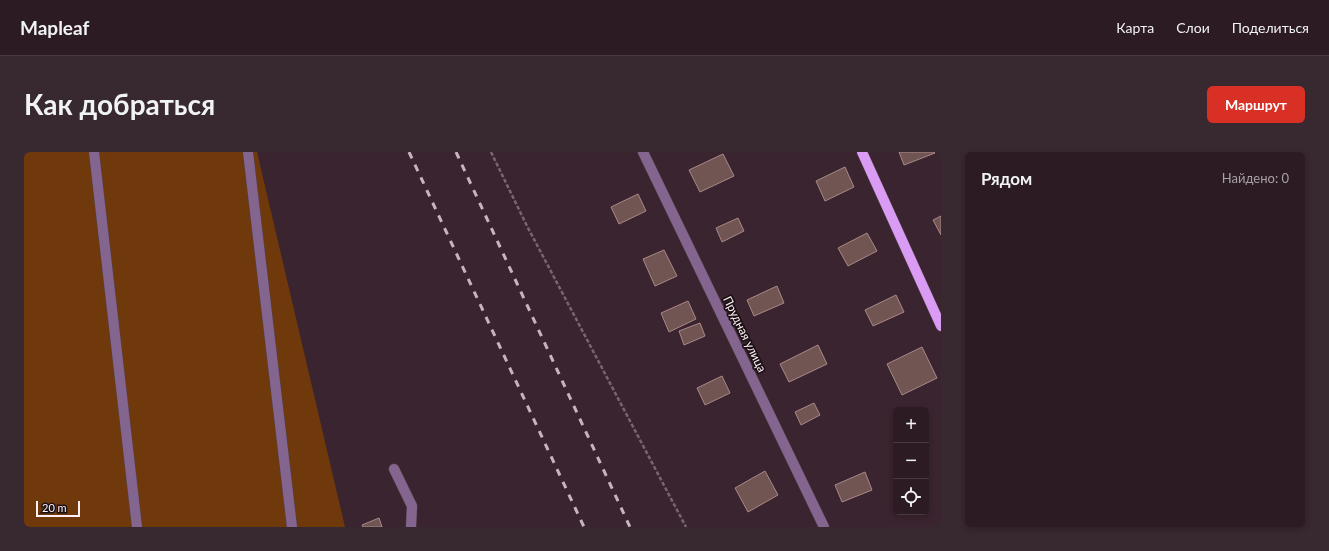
<!DOCTYPE html>
<html lang="ru">
<head>
<meta charset="utf-8">
<style>
	:root { --surface:#2c1b23; --page:#382830; --text:#f1f3f6; --muted:#a6a1a6; --line:#483941; --accent:#d93025 }
	body { margin:0; font-family:Lato,sans-serif; background:var(--page); color:var(--text) }
	.controls { position:absolute; right:12px; bottom:12px; display:grid; overflow:hidden; border-radius:6px; box-shadow:0 2px 6px #0003 }
	.controls button { width:36px; height:36px; display:grid; place-items:center; padding:0; border:0; border-bottom:1px solid var(--line); background:var(--surface); color:var(--text); font:20px sans-serif }
	.scale { position:absolute; left:12px; bottom:10px; width:44px; box-sizing:border-box; padding-left:4px; border:2px solid #ffeff6; border-top:0; font-size:11px; line-height:14px; white-space:nowrap; color:#ffeff6; -webkit-text-stroke:3px #1b1115; paint-order:stroke }
	.list { margin:0; padding:0; list-style:none }
	h2 { display:flex; justify-content:space-between; align-items:center; height:52px; margin:0; padding:0 16px; font-size:17px }
	h2 small { font-size:13px; font-weight:400; color:var(--muted) }
	.icon { flex:none; width:22px; height:22px; fill:none; stroke:currentColor; stroke-width:2; stroke-linecap:round; stroke-linejoin:round }
	.map { position:relative; flex:none; width:917px; height:375px; overflow:hidden; border-radius:6px }
	header { display:flex; align-items:center; gap:24px; box-sizing:border-box; height:56px; padding:0 20px; background:var(--surface); border-bottom:1px solid var(--line) }
	header strong { font-size:19px }
	nav { display:flex; gap:22px; margin-inline-start:auto; font-size:14px }
	.intro { display:flex; align-items:center; justify-content:space-between; box-sizing:border-box; height:96px; padding:0 24px }
	h1 { margin:0; font-size:28px }
	.button { padding:10px 18px; border-radius:6px; background:var(--accent); color:#fff; font-size:14px; font-weight:700 }
	main { display:flex; gap:24px; padding:0 24px }
	aside { flex:1; background:var(--surface); border-radius:6px; box-shadow:0 2px 6px #0003 }
	.map>svg:first-child { display:block }
	.green { fill:#6f390c }
	.building { fill:#715553; stroke:#a98988 }
	.lines { fill:none; stroke-linecap:round; stroke-linejoin:round }
	.minor-casing { stroke:#56404b; stroke-width:11 }
	.major-casing { stroke:#56404b; stroke-width:11 }
	.path { stroke:#79656e; stroke-width:2.5; stroke-dasharray:4 2; stroke-linecap:butt }
	.minor { stroke:#83658f; stroke-width:10 }
	.major { stroke:#da9bf5; stroke-width:10 }
	.rail { stroke:#c7b5bd; stroke-width:3; stroke-dasharray:7 7; stroke-linecap:butt }
	.labels { text-anchor:middle; dominant-baseline:central; stroke-width:3.5; stroke-linejoin:round; paint-order:stroke }
	.street-label { font-size:12px; fill:#ffeff6; stroke:#1b1115 }
</style>
</head>
<body>
<header>
<strong>Mapleaf</strong>
<nav><a>Карта</a><a>Слои</a><a>Поделиться</a></nav>
</header>
<div class="intro"><h1>Как добраться</h1><a class="button">Маршрут</a></div>
<main>
<div class="map">
<svg width="917" height="375" viewBox="0 0 917 375">
	<rect width="100%" height="100%" fill="#3a242f"/>
	<path class="green" d="M0,0H233L321,375H0Z"/>
	<path class="building" d="M875,0H910L911,1L880,13Z
		M699,2L710,24L676,40L665,18Z
		M821,15L830,35L801,49L792,29Z
		M614,42L622,59L595,72L587,55Z
		M917,64V83L909,68Z
		M714,66L720,79L698,90L692,76Z
		M843,81L853,99L824,114L814,96Z
		M640,98L653,124L631,134L619,107Z
		M753,134L760,151L730,164L723,148Z
		M872,143L880,160L849,174L841,158Z
		M664,149L672,167L645,180L637,161Z
		M676,171L681,184L660,193L655,179Z
		M794,193L803,212L765,230L756,212Z
		M898,195L913,226L878,243L863,212Z
		M698,224L706,241L681,253L673,236Z
		M790,251L796,263L777,273L771,260Z
		M741,319L754,343L724,360L711,336Z
		M841,320L848,338L818,350L811,333Z
		M355,366L358,375H339L338,373Z"/>
	<g class="lines">
		<defs>
			<path id="minor" d="M70,0L113,375
				M224,0L268,375
				M619,0L800,375
				M370,317L388,354L387,375"/>
			<path id="major" d="M838,0L917,174"/>
		</defs>
		<use href="#minor" class="minor-casing"/>
		<use href="#major" class="major-casing"/>
		<path class="path" d="M467,0L503,74L662,375"/>
		<use href="#minor" class="minor"/>
		<use href="#major" class="major"/>
		<path class="rail" d="M385,0L560,375
			M432,0L606,375"/>
	</g>
	<g class="labels">
		<g class="street-label">
			<text transform="translate(721 182) rotate(64)">Прудная улица</text>
		</g>
	</g>
</svg>
<div class="controls">
<button>+</button>
<button>−</button>
<button><svg class="icon" aria-label="locate" viewBox="0 0 24 24"><circle cx="12" cy="12" r="6"/><path d="M12 2v4M12 18v4M2 12h4M18 12h4"/></svg></button>
</div>
<div class="scale">20 m</div>
</div>
<aside>
<h2>Рядом<small>Найдено: 0</small></h2>
<ul class="list">
</ul>
</aside>
</main>
</body>
</html>
